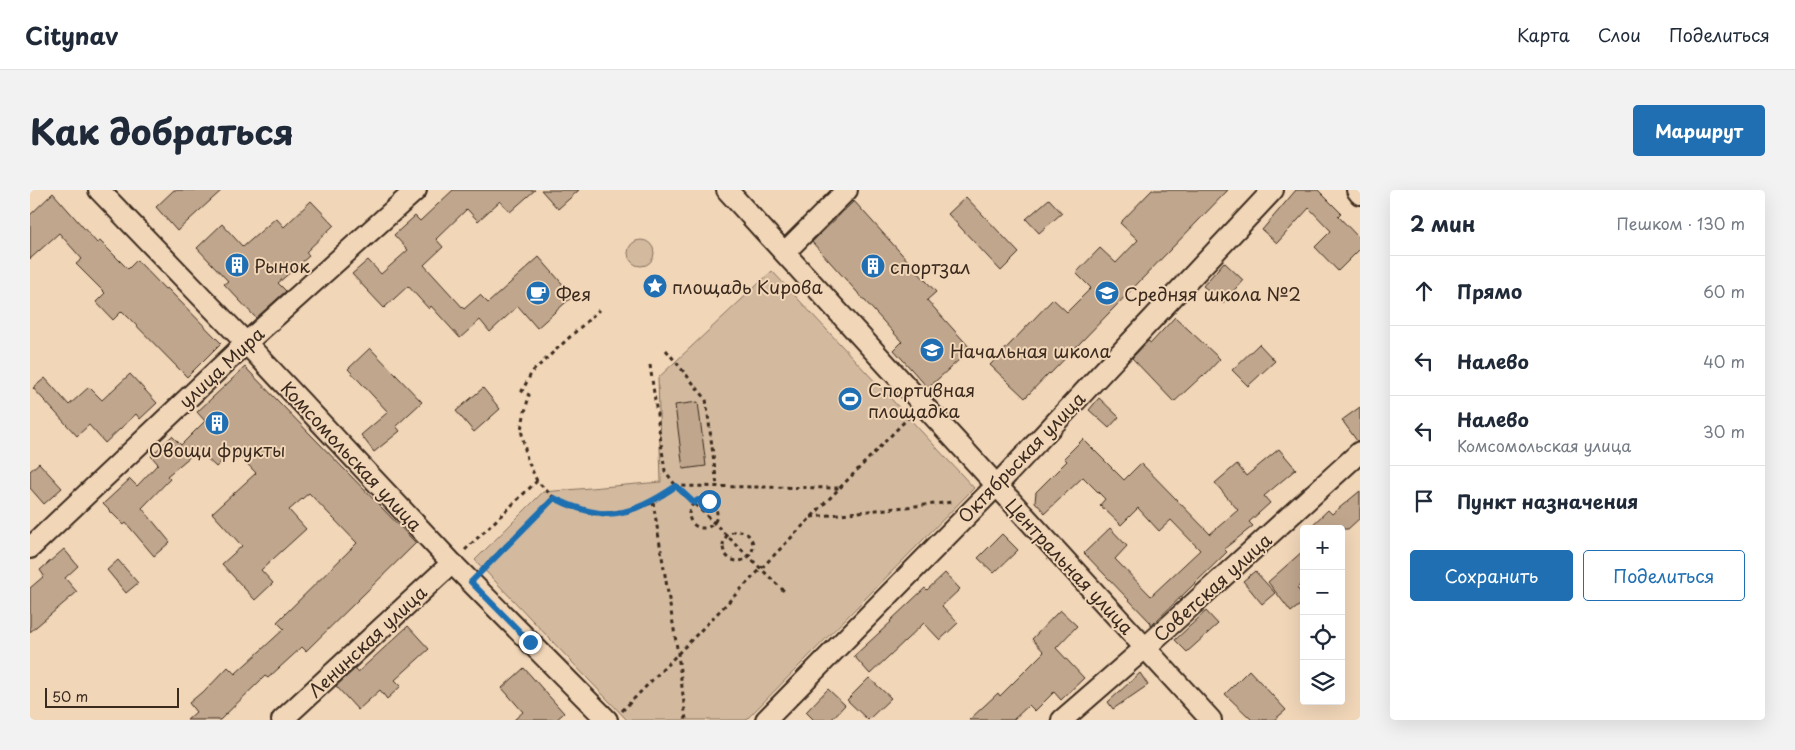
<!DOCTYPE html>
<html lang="ru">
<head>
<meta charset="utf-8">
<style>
	:root { --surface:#fff; --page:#f2f2f3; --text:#1f2937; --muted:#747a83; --line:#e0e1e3; --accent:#1f6fb2 }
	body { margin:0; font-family:"Playpen Sans",sans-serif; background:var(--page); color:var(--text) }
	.controls { position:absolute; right:15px; bottom:15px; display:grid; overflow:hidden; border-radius:5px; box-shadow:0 5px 20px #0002 }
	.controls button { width:45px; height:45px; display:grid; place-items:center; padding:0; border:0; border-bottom:1px solid var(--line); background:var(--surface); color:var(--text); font:25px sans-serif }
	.scale { position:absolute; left:15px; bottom:12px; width:134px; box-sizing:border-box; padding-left:5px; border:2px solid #3b2a1e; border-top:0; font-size:14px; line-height:18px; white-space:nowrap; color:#3b2a1e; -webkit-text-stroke:4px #f1d6b8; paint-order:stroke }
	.stop { position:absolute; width:15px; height:15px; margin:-11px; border:4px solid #1f6fb2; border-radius:50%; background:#fff }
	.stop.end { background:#1f6fb2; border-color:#fff; box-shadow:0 1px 5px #0008 }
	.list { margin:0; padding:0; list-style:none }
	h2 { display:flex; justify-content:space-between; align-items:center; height:65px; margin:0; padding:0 20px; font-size:21px }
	h2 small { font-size:16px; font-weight:400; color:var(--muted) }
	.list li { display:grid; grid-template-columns:32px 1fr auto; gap:15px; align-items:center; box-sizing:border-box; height:70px; padding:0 20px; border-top:1px solid var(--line) }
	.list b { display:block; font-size:19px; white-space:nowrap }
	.list p { margin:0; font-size:16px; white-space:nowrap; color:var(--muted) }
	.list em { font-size:16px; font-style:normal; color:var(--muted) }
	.actions { display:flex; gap:10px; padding:15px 20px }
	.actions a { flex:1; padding:11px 0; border:1px solid var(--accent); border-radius:5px; text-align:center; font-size:18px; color:var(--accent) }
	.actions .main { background:var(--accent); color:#fff }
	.icon { flex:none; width:28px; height:28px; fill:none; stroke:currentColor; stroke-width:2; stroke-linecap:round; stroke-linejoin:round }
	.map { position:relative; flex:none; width:1330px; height:530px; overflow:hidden; border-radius:5px }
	header { display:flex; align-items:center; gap:30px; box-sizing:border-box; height:70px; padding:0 25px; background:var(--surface); border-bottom:1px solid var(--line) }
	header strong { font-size:24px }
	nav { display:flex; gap:28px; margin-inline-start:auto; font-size:18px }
	.intro { display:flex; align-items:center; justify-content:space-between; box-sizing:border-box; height:120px; padding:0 30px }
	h1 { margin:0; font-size:35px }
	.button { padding:12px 22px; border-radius:5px; background:var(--accent); color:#fff; font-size:18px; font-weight:700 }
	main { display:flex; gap:30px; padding:0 30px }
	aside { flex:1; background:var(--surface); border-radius:5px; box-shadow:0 5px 20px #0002 }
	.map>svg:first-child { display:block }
	.green { fill:#d3ba9f; stroke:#87725e }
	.building { fill:#bfa68d; stroke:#3b2a1e }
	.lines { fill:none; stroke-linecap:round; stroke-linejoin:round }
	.minor-casing { stroke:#3b2a1e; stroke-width:24 }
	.path { stroke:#3b2a1e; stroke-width:3; stroke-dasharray:4 4; stroke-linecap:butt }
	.minor { stroke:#f1d6b8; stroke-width:20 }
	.route { stroke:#1f6fb2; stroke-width:6 }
	.labels { text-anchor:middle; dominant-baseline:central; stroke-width:4; stroke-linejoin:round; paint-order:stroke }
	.poi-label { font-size:18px; fill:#3b2a1e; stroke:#f1d6b8; text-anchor:start }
	.street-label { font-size:18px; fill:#3b2a1e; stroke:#f1d6b8 }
</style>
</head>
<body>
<header>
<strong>Citynav</strong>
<nav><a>Карта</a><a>Слои</a><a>Поделиться</a></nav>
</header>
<div class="intro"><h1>Как добраться</h1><a class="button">Маршрут</a></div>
<main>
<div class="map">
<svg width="1330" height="530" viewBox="0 0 1330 530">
	<rect width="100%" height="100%" fill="#f1d6b8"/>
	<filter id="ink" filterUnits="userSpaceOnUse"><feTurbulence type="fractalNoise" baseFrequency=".02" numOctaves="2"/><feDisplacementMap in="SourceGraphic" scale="10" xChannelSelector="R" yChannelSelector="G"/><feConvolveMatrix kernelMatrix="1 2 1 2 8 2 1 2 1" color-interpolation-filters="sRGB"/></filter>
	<g filter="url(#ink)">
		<path class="green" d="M598 63a13 13 0 1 1 26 0a13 13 0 1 1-26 0Z
			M742,81L944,298L716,530H597L445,370L513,302L631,292L628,188Z"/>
		<path class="building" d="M144,0H192L147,41L126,17Z
			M423,0H505L480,22L470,11L448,31L437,19L406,49L413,57L394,75L434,119L450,105L458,113L509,67L543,106L507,138L488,116L460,142L450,130L430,148L401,116L399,119L378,96L354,118L322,84L338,70L351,84L378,60L364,45L385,26L390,31Z
			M511,0H549L528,19Z
			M1122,0H1198L1020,184L1019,183L995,208L960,175L1023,109L1037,122L1061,98L1046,83L1070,58L1086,73L1108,50L1090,33Z
			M1266,0H1288L1311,23L1308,26L1330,49V59L1308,81L1285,57L1301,41L1279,18L1247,53L1232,40Z
			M23,3L67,53L70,51L98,79L107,70L135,99L137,98L191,153L157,187L92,121L83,130L66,112L75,103L46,74L52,69L29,43L0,69V25Z
			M936,7L989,63L971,81L918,24Z
			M1019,9L1032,23L1009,43L996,29Z
			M281,11L304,35L276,62L279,66L248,93L256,101L226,128L194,94L198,91L167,58L192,34L213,57L246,28L254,37Z
			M824,11L906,102L897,110L941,159L898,198L864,160L872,152L782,52Z
			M1194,72L1213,90L1193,113L1173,96Z
			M1145,127L1190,169L1174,186L1173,185L1144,212L1102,168L1118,151L1121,153Z
			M1229,154L1245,171L1218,196L1202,180Z
			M340,158L392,212L366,236L370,241L344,262L331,245L358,222L318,179Z
			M215,177L386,353L276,461L272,457L238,488L235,486L190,530H157L166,522L159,513L172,502L173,503L198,477L205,484L254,439L247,432L327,353L279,303L259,320L276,339L231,380L243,393L225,410L192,374L212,356L182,323L226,283L204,260L186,277L168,260L137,286L140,289L112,318L140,352L124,366L96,333L94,335L73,314L100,289L107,296L128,274L121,266L142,246L151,255L175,231L167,222Z
			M100,184L127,213L110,229L106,224L75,253L59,235L47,246L3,198L15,188L39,215L59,197L72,210Z
			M453,198L470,219L444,242L426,221Z
			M1069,208L1089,227L1079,238L1059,220Z
			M668,212L676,276L653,279L645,215Z
			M1330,217V250L1327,251L1312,230Z
			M1053,249L1094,290L1111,273L1180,344L1208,320L1185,293L1207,274L1216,286L1249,259L1266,279L1234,306L1240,313L1219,332L1223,336L1194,359L1197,362L1121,436V433L1054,363L1080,338L1097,356L1085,369L1121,406L1170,360L1141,330L1129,341L1108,318L1091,335L1070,315L1075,309L1053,287L1015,323L1005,312L1006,302L1037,271L1034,268Z
			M9,273L32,298L14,314L0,298V281Z
			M1330,301V328L1318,339H1278L1298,320L1302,324Z
			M972,344L988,360L964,383L948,368Z
			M34,359L48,376L35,388L47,402L0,442V398L14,386L10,380Z
			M1274,360V391L1267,398L1274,407V412L1261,422L1238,392Z
			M88,370L108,393L96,403L77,380Z
			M1225,381L1245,403L1232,414L1213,391Z
			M915,383L930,399L912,416L928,433L910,450L894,433L840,484L824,466L861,432L860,431L895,398L897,400Z
			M1030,420L1047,436L1026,458L1054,488L1031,510L1024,502L1005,521L999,515L983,530H939L968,503L970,506L1014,462L1002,449Z
			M1176,421L1188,434L1157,462L1145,450Z
			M378,436L399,459L365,490L371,496L357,509L350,500L328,520L306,496L325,479L328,482Z
			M494,478L534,523L526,530H484L493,522L472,498Z
			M1219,480L1256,520L1244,530H1222L1195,504Z
			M1110,483L1118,495L1083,519L1078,512Z
			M839,488L861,508L838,530L817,510Z
			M798,499L815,515L801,530H784L776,522Z"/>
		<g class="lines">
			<defs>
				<path id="minor" d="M69,0L216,153L422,373L577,530
					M697,0L1181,530
					M1327,0L1330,4
					M755,62L817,0
					M0,358L216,153L386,0
					M252,530L422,373
					M736,530L966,296L1243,0
					M1032,530L1116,457L1330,262"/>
			</defs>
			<use href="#minor" class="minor-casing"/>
			<path class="path" d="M636,160L676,209L687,296
				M620,175L635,281L646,296L756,403
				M507,291L497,269L491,239L499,205L492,201L502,182L569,120
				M659 324a14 14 0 1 1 28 0a14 14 0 1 1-28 0Z
				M623,312L648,464L656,530
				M781,327L923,312
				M693 356a15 15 0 1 1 30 0a15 15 0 1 1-30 0Z
				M435,360L507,291L524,308
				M452,380L524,308L542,317L571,324L599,321L623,312L646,296L809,298
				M592,521L879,227"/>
			<use href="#minor" class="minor"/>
		</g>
	</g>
	<g class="lines" filter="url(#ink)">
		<path class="route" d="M500,452L441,392L524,308C574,333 601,327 646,296L664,313L668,310L679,311"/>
	</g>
	<defs>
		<symbol id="building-disc" viewBox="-11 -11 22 22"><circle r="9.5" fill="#1f6fb2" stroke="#f1d6b8"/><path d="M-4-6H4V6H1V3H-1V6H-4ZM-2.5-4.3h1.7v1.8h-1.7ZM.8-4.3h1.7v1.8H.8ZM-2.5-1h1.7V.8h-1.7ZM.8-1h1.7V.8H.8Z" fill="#fff"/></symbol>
		<symbol id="sight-disc" viewBox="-11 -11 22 22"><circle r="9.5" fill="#1f6fb2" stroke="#f1d6b8"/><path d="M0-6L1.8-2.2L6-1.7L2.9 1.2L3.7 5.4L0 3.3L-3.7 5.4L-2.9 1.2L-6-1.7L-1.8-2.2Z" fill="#fff"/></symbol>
		<symbol id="cafe-disc" viewBox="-11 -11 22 22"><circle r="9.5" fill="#1f6fb2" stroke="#f1d6b8"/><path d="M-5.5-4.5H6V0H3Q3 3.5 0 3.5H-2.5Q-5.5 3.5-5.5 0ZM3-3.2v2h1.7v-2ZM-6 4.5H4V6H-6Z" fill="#fff"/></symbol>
		<symbol id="school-disc" viewBox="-11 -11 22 22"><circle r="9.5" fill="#1f6fb2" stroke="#f1d6b8"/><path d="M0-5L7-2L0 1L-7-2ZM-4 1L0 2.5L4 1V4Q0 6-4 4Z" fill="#fff"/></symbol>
		<symbol id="stadium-disc" viewBox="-11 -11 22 22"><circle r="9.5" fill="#1f6fb2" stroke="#f1d6b8"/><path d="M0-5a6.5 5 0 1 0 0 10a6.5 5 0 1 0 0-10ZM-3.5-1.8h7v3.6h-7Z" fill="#fff"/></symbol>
	</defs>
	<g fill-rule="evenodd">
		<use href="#building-disc" x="193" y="61" width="28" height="28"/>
		<use href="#building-disc" x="829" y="62" width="28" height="28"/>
		<use href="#sight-disc" x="611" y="82" width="28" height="28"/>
		<use href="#cafe-disc" x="494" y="89" width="28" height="28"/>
		<use href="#school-disc" x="1063" y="89" width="28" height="28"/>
		<use href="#school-disc" x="888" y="146" width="28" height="28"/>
		<use href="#stadium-disc" x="806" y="195" width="28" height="28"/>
		<use href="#building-disc" x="173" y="219" width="28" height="28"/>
	</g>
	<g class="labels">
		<g class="poi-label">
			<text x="224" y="75">Рынок</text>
			<text x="860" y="76">спортзал</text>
			<text x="642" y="96">площадь Кирова</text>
			<text x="526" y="103">Фея</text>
			<text x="1094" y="103">Средняя школа №2</text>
			<text x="920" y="160">Начальная школа</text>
			<text x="838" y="199">Cпортивная<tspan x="838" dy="21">площадка</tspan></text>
			<text x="187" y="259" text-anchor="middle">Овощи фрукты</text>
		</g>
		<g class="street-label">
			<text transform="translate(191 177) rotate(-43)">улица Мира</text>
			<text transform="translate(322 266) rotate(47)">Комсомольская улица</text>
			<text transform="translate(991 267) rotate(-46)">Октябрьская улица</text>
			<text transform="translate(1040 376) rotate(47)">Центральная улица</text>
			<text transform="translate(1182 397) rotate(-42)">Советская улица</text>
			<text transform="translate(337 451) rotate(-43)">Ленинская улица</text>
		</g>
	</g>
</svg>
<div class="controls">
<button>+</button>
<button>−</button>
<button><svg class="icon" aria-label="locate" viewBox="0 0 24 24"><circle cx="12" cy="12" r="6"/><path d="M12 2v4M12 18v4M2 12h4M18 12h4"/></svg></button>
<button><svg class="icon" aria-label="layers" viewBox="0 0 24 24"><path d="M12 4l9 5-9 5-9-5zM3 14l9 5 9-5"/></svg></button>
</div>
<div class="scale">50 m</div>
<div class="stop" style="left:679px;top:311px"></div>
<div class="stop end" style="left:500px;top:452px"></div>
</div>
<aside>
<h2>2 мин<small>Пешком · 130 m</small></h2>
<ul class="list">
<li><svg class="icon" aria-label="ahead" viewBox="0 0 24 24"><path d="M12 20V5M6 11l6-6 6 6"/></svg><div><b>Прямо</b></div><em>60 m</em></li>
<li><svg class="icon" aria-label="left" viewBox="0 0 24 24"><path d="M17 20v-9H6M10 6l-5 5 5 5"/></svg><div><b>Налево</b></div><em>40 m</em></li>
<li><svg class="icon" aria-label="left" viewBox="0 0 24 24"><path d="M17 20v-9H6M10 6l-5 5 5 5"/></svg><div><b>Налево</b><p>Комсомольская улица</p></div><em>30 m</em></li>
<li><svg class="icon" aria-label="arrive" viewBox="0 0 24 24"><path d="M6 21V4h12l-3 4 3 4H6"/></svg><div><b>Пункт назначения</b></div></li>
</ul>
<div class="actions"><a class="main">Сохранить</a><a>Поделиться</a></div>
</aside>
</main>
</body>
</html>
